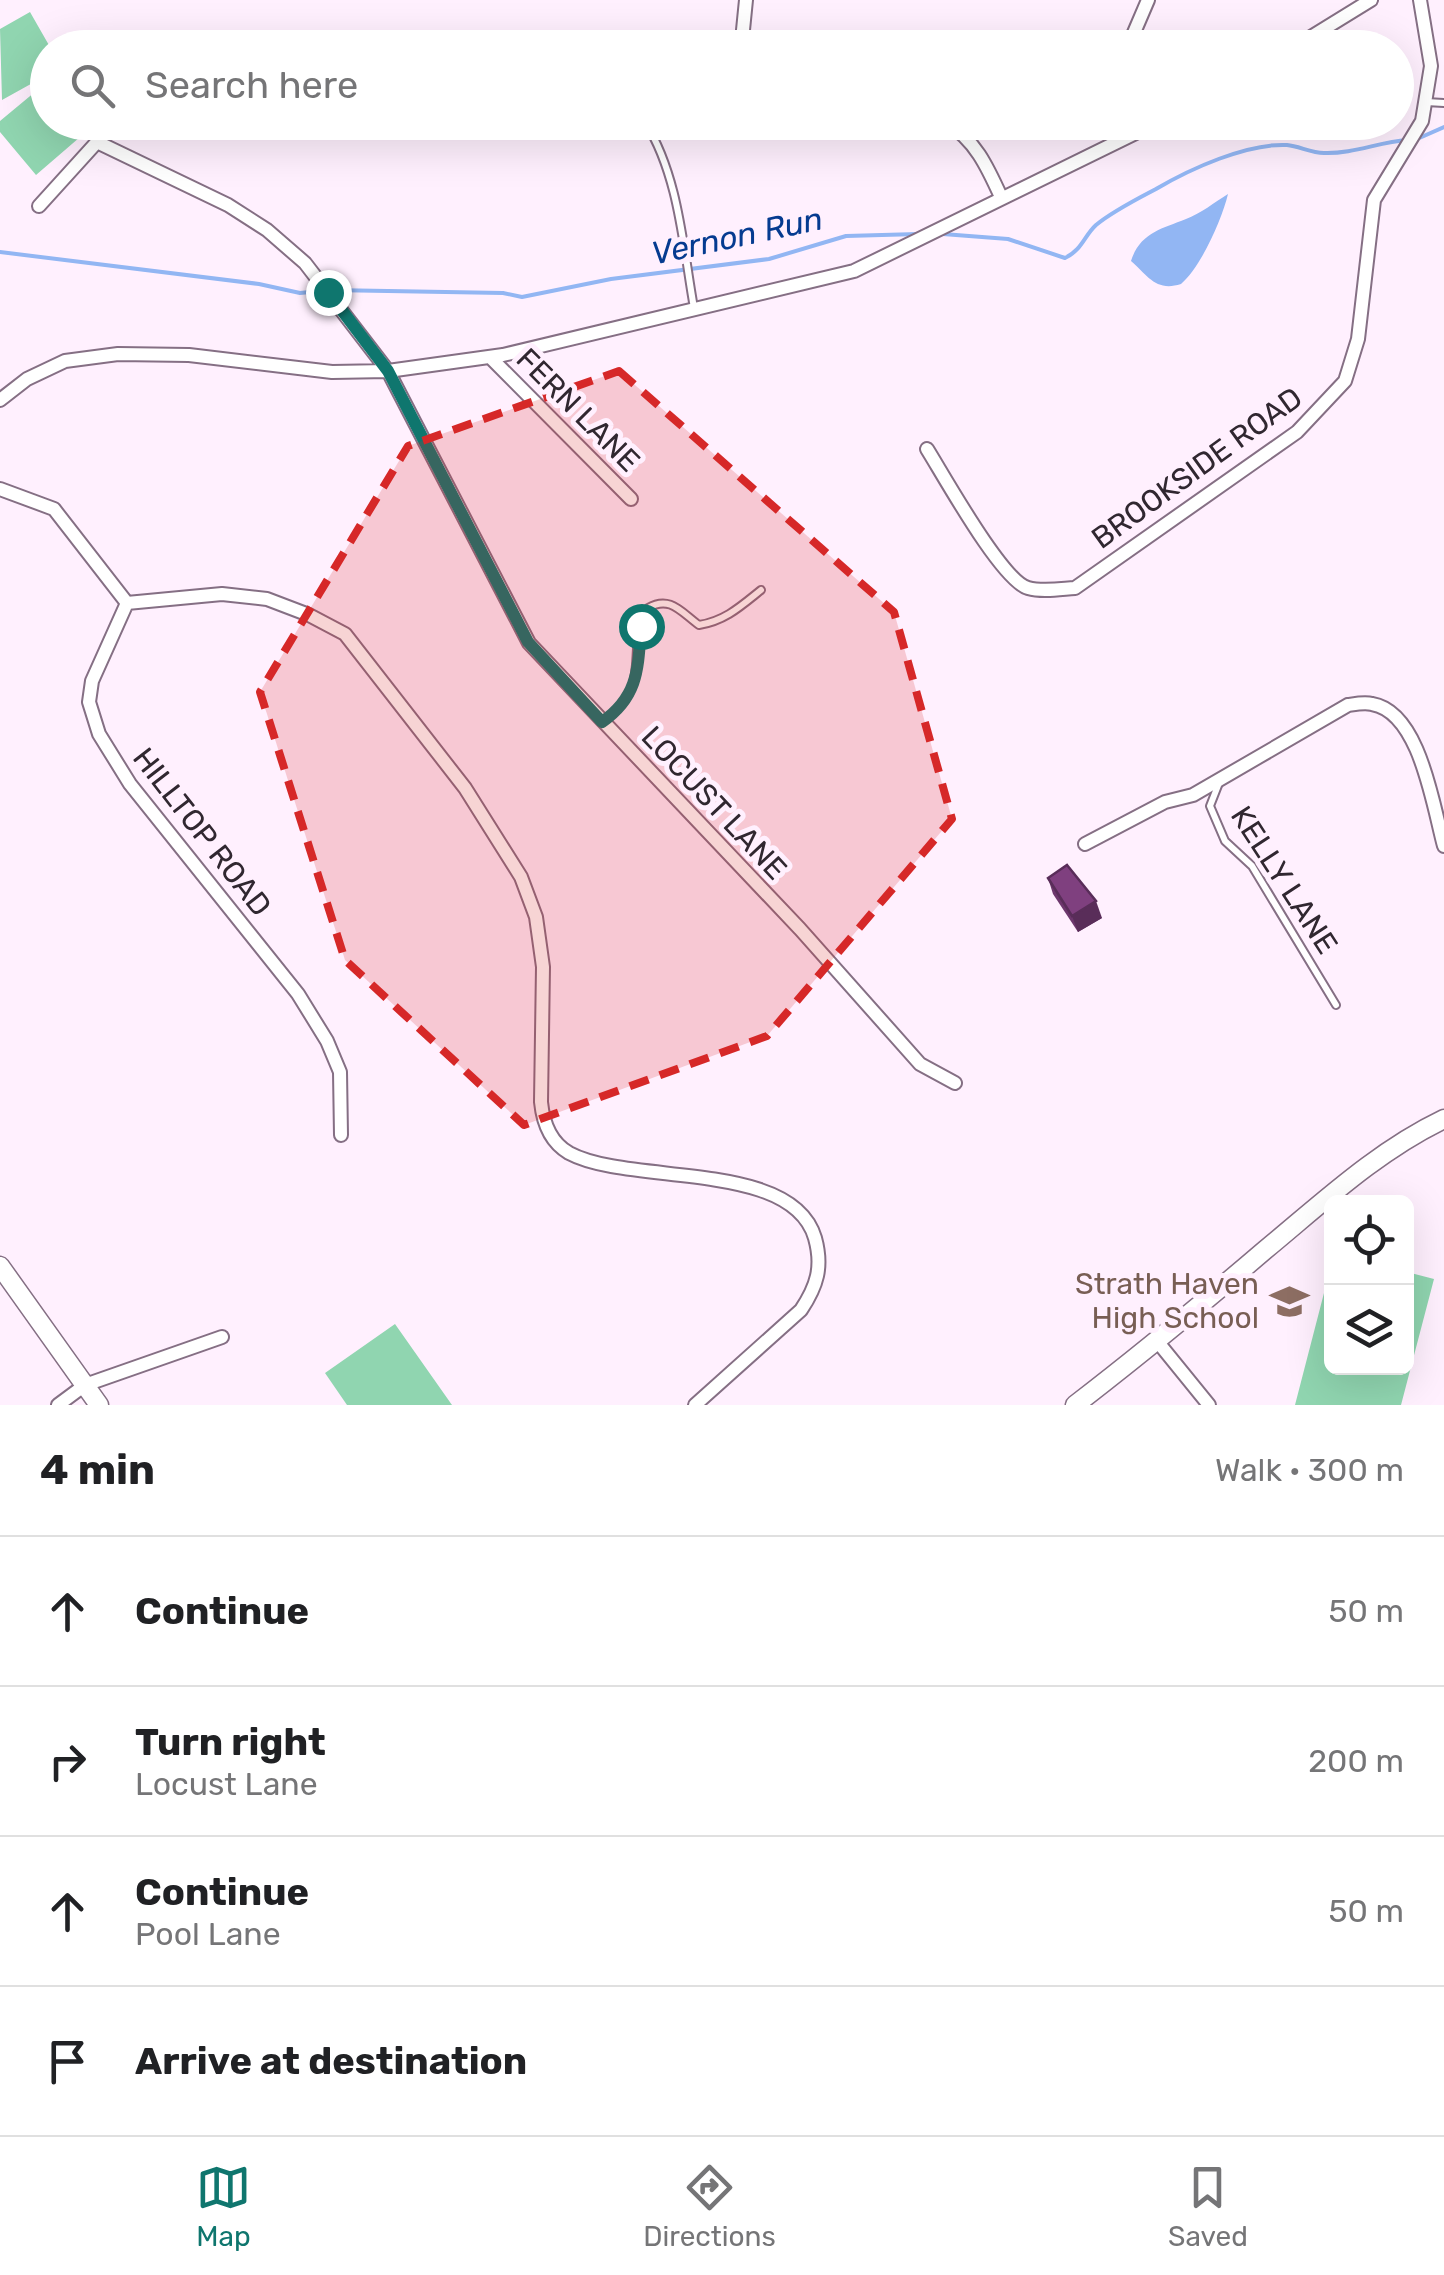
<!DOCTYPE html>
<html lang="en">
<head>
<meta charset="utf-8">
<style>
	:root { --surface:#fff; --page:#f6f6f6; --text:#202124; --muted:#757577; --line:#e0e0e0; --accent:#0f766e }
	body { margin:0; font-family:Rubik,sans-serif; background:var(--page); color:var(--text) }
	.controls { position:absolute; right:30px; bottom:30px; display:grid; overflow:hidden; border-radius:15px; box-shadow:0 10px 40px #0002 }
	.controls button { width:90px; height:90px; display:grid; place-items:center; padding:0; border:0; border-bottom:2px solid var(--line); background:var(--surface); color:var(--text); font:50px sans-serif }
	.stop { position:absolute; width:30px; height:30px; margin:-22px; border:8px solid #0f766e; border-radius:50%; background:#fff }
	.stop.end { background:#0f766e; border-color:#fff; box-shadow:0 2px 10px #0008 }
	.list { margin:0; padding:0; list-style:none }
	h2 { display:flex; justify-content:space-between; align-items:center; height:130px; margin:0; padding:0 40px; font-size:42px }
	h2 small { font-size:32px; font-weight:400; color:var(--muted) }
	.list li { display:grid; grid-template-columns:65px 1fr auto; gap:30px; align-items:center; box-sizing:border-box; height:150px; padding:0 40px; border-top:2px solid var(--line) }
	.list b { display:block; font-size:38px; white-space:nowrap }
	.list p { margin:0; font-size:32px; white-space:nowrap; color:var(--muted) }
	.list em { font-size:32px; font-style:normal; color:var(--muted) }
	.icon { flex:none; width:55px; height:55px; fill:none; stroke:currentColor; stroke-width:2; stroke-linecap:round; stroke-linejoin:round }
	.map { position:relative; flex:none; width:1444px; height:1405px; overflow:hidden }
	.search { position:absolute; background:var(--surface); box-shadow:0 10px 40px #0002; left:30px; right:30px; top:30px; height:110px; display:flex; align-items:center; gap:25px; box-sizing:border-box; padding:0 35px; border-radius:55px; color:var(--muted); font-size:38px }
	.sheet { height:730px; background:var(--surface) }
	nav { display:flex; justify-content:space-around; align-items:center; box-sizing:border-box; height:140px; border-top:2px solid var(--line); background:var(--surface); font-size:28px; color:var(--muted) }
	nav a { display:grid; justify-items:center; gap:5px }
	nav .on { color:var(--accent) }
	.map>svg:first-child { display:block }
	.green { fill:#90d5b0 }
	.water { fill:#92b6f3 }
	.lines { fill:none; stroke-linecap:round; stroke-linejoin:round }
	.stream { stroke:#92b6f3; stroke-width:4 }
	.lane-casing { stroke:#856f84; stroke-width:10 }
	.street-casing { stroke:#856f84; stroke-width:16 }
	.secondary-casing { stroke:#856f84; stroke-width:21 }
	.lane { stroke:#fff; stroke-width:6 }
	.street { stroke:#fff; stroke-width:12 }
	.secondary { stroke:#fff; stroke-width:18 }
	.wall { fill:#6d376d }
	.shaded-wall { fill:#592d59 }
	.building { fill:#7f407f; stroke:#592d59; stroke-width:2.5 }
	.route { stroke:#0f766e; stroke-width:12 }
	.marked { fill:#d62828; fill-opacity:0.2; stroke:#d62828; stroke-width:8; stroke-dasharray:20 12; stroke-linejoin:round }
	.labels { text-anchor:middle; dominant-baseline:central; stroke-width:10; stroke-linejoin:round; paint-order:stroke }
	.street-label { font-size:30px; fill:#302730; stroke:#fff0fe }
	.education-label { font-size:30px; fill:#785e54; stroke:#fff0fe; text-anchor:end }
	.water-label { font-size:32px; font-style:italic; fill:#053b90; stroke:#fff0fe }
</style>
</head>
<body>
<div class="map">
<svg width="1444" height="1405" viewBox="0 0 1444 1405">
	<rect width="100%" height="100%" fill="#fff0fe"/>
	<path class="green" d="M30,12L50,47L47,75L2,100L0,29Z
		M47,82L48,122L94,125L36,175L0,132V121Z
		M1331,1266L1332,1368H1406L1407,1272L1434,1279L1401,1405H1295Z
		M395,1324L452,1405H347L325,1373Z"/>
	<path class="water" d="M1228,194C1222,219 1201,267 1181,284C1156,292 1148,276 1131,261C1140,233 1161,229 1186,219C1200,214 1215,202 1228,194Z"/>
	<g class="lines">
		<path class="stream" d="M1417,139L1444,127
			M943,234L1008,239L1065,258C1082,250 1084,236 1096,225C1113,211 1137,199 1156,189C1190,169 1247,143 1287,145C1299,146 1311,153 1324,153C1353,154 1379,142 1407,140
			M0,252L259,284L300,293L320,291
			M330,290L503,293L522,297L611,279L769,259L846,236L918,234"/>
		<defs>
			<path id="lane" d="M1426,102L1444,103
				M645,122C679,176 683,247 694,308
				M603,721C656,684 623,650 648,608C670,595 681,612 699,625C725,621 741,606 761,590
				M1219,783L1210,806L1225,841L1252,866L1336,1005"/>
			<path id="street" d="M746,0L742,40L746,48
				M1133,35L1148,0
				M1293,48L1371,0
				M946,122C975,140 987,166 1001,197
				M39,206L97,142L228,205L267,230L305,263L388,371L529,643L800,929L920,1064L955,1083
				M490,357L631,499
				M0,400L27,379L65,361L118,354L189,355L332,372L388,371L503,355L854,271L1158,122
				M927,449C944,476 1002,581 1028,588C1042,592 1060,589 1075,588L1297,432L1345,381L1358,339L1374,200L1422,121L1431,66L1420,0
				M0,489L54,509L127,603
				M127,603L222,594L267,599L309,615L345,634L465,788L521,877L536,917L543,967L541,1102C543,1122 550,1142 569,1153C630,1186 792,1159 815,1238C823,1267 817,1286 801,1310L695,1405
				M127,603L92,681L89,702L99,734L130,784L298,994L327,1041L340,1072L341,1135
				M1085,844L1165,802L1193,795L1348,705C1355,704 1365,702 1372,704C1420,712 1433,806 1444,846
				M1157,1341L1209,1405
				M58,1405L85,1385L222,1337"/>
			<path id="secondary" d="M0,1266L99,1405
				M1075,1405C1140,1355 1203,1303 1265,1250C1322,1203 1377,1151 1444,1119"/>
		</defs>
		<use href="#lane" class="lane-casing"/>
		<use href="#street" class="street-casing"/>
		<use href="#secondary" class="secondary-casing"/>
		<use href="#lane" class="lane"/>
		<use href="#street" class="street"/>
		<use href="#secondary" class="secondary"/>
	</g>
	<path class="wall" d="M1048,878L1102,918L1078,932L1053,894Z"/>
	<path class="shaded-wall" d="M1096,901L1102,918L1078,932L1072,916Z"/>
	<path class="building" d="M1067,865L1096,901L1072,916L1048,878Z"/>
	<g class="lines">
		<path class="route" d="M328,292L388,371L528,642L602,722C639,696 638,668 641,626"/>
	</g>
	<path class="marked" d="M619,371L894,612L952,819L767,1036L524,1125L345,960L260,692L408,446Z"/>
	<defs>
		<symbol id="school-bare" viewBox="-9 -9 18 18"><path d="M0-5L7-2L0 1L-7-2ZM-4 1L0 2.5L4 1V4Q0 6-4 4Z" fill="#8d6e63" stroke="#fff0fe" stroke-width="2.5" paint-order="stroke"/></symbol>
	</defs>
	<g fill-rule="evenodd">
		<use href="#school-bare" x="1262" y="1274" width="55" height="55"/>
	</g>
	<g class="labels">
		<g class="street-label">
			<text transform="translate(578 410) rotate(45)">FERN LANE</text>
			<text transform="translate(1197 468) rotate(-36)">BROOKSIDE ROAD</text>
			<text transform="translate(714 803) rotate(47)">LOCUST LANE</text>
			<text transform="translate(202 832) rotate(52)">HILLTOP ROAD</text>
			<text transform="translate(1284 880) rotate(57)">KELLY LANE</text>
		</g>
		<g class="education-label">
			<text x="1259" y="1284">Strath Haven<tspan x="1259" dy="34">High School</tspan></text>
		</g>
		<g class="water-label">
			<text transform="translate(737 236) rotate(-12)">Vernon Run</text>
		</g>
	</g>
</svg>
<div class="controls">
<button><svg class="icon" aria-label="locate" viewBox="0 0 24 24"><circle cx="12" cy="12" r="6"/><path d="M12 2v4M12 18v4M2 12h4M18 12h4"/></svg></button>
<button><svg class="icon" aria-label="layers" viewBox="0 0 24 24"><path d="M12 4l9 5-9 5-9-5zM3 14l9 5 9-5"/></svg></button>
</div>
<div class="stop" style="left:641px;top:626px"></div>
<div class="stop end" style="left:328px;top:292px"></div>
<div class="search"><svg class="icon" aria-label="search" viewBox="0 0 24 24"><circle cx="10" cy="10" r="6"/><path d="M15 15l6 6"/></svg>Search here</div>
</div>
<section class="sheet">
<h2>4 min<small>Walk · 300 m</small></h2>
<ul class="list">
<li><svg class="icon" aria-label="ahead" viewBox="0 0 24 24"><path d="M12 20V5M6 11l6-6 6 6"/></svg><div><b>Continue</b></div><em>50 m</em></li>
<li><svg class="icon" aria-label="right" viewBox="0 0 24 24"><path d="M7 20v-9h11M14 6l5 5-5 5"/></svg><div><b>Turn right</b><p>Locust Lane</p></div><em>200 m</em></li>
<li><svg class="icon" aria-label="ahead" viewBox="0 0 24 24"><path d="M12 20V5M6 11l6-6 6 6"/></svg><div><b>Continue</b><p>Pool Lane</p></div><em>50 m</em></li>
<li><svg class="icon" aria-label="arrive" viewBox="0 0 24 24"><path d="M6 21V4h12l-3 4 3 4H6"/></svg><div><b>Arrive at destination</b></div></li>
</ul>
</section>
<nav>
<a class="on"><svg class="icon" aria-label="map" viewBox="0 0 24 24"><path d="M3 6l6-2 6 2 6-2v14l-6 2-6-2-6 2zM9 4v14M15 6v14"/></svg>Map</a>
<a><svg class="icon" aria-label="directions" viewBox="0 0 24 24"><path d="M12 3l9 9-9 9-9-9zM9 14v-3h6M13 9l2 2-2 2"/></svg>Directions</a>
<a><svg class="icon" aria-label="saved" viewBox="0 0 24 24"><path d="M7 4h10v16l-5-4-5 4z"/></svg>Saved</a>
</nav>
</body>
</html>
